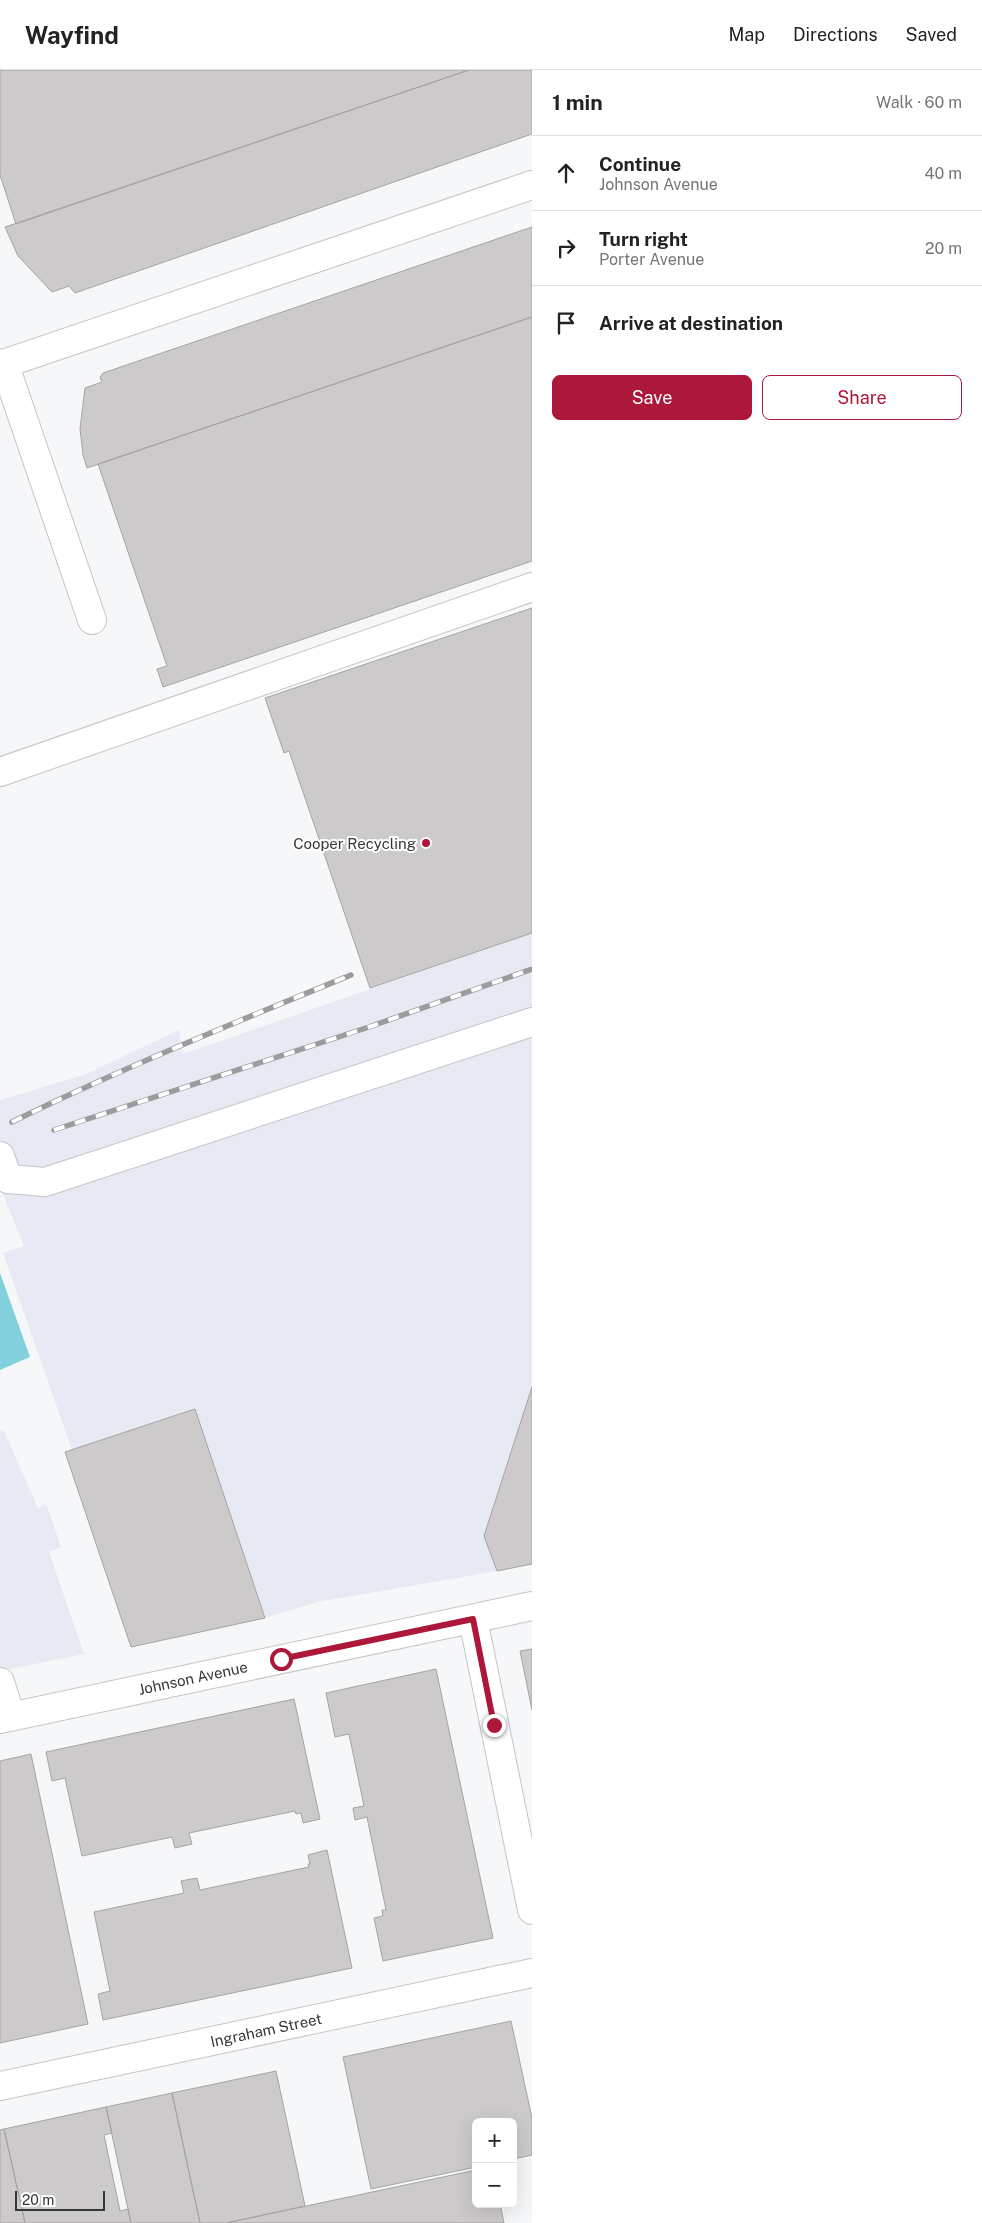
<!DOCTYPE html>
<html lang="en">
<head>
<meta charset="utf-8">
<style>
	:root { --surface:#fff; --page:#f2f2f2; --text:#222; --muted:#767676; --line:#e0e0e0; --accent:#ac173a }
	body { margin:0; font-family:"Public Sans",sans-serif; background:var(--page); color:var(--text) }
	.controls { position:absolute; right:15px; bottom:15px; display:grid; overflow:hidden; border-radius:8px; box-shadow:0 5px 20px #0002 }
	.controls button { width:45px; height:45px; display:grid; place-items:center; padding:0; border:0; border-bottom:1px solid var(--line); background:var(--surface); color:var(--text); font:25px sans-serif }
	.scale { position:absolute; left:15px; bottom:12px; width:90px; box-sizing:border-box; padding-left:5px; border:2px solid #373738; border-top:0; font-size:14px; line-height:18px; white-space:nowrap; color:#373738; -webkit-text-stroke:4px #fff; paint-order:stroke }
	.stop { position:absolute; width:15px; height:15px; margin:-11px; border:4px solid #ac173a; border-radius:50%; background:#fff }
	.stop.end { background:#ac173a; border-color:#fff; box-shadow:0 1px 5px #0008 }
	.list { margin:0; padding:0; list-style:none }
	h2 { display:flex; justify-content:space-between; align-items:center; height:65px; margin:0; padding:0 20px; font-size:21px }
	h2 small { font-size:16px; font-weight:400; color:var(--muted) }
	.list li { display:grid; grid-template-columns:32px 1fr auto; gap:15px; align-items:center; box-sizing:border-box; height:75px; padding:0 20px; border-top:1px solid var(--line) }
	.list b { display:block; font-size:19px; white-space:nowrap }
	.list p { margin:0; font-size:16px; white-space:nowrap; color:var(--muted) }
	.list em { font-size:16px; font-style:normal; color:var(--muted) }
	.actions { display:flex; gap:10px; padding:15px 20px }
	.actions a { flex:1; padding:11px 0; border:1px solid var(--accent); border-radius:8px; text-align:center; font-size:18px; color:var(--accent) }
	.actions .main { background:var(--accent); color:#fff }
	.icon { flex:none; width:28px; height:28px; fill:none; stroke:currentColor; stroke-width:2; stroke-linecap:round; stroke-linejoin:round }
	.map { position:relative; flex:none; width:532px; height:2153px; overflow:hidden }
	header { display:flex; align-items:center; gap:30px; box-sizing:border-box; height:70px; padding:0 25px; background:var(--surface); border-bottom:1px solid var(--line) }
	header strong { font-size:24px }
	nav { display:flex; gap:28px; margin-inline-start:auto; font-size:18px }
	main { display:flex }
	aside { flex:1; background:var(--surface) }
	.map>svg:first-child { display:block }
	.built { fill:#e7e9f3 }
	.water { fill:#82d0db }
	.building { fill:#cdcacb; stroke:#a6a3a4 }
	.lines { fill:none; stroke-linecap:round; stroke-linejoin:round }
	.minor-casing { stroke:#c4c5c7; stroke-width:30 }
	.minor { stroke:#fff; stroke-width:28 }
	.rail-casing { stroke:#9b9c9e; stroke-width:5.5 }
	.rail { stroke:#fff; stroke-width:4; stroke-dasharray:11; stroke-linecap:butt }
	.route { stroke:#ac173a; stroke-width:6 }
	.poi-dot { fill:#ac173a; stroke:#fff; stroke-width:2 }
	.labels { text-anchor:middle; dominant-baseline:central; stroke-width:4; stroke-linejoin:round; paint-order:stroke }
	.poi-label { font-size:15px; fill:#373738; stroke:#fff; text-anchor:end }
	.street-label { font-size:15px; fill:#373738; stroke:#fff }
</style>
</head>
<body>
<header>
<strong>Wayfind</strong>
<nav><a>Map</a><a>Directions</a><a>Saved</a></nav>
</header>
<main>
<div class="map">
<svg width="532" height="2153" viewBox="0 0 532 2153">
	<rect width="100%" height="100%" fill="#f6f7f9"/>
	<path class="built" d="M532,863V1317L497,1501L317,1532L265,1548L195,1339L72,1380L3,1183L24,1176L0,1117V1030L84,1005L179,960L183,984Z
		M3,1359L38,1438L46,1433L61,1477L49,1482L84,1584L0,1601V1361Z"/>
	<path class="water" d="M0,1203L30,1287L0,1300Z"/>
	<path class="building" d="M0,0H469L16,154L0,105Z
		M469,0H532V64L75,223L69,216L52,222L18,186L5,157Z
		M532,157V247L87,398L83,385L80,359L85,318L102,312L100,307L103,303Z
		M532,247V491L163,617L157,599L167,596L98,394Z
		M532,538V863L370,918L289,681L284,683L265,628Z
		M532,1317V1494L497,1501L484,1466Z
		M195,1339L265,1548L131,1577L65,1382Z
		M532,1579V1640L520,1581Z
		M436,1599L493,1868L383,1891L374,1848L383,1846L382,1840H386L367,1747L355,1750L353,1738L364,1736L349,1664L335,1667L326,1623Z
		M294,1629L320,1749L303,1753L301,1743L296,1744L295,1741L189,1763L192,1774L175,1778L172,1767L82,1786L65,1708L52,1711L46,1682Z
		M31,1684L88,1954L0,1973V1691Z
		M327,1780L352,1898L103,1950L98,1924L110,1921L94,1842L184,1823L181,1811L197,1808L200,1820L309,1797L308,1794H310L308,1785Z
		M511,1951L532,2048V2085L513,2089V2052H476V2097L371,2119L343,1987Z
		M276,2001L305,2136L226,2153H200L172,2023Z
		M172,2023L200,2153H131L106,2037Z
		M106,2037L112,2063L104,2065L120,2141L128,2139L131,2153H25L4,2059Z
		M4,2059L25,2153H0V2060Z
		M476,2100V2134H500L504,2153H226Z"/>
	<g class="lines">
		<defs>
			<path id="minor" d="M4,293L92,550
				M0,295L532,115
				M0,702L532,517
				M0,1086L8,1109L45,1112L532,952
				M473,1549L532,1840
				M0,1612L11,1647
				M0,1649L532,1536
				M0,2016L532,1903"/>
		</defs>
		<use href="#minor" class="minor-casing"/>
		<use href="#minor" class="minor"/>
		<defs>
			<path id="rail" d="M12,1052C123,998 236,952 351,905
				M54,1060L369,957L532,899"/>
		</defs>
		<use href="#rail" class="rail-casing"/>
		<use href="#rail" class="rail"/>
	</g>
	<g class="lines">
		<path class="route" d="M281,1589L473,1549L494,1655"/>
	</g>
	<circle class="poi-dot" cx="426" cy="773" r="5"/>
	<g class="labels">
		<g class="poi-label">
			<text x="416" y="773">Cooper Recycling</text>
		</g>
		<g class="street-label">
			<text transform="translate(193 1608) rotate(-12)">Johnson Avenue</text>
			<text transform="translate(266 1960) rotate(-12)">Ingraham Street</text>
		</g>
	</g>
</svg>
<div class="controls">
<button>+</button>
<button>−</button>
</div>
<div class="scale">20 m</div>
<div class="stop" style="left:281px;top:1589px"></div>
<div class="stop end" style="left:494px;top:1655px"></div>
</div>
<aside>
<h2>1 min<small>Walk · 60 m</small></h2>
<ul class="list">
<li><svg class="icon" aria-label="ahead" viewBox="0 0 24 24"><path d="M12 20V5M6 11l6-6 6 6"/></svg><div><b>Continue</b><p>Johnson Avenue</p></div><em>40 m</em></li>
<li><svg class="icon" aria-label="right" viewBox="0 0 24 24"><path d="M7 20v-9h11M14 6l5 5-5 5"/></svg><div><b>Turn right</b><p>Porter Avenue</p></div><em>20 m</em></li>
<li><svg class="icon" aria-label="arrive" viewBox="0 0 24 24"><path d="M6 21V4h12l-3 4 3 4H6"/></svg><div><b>Arrive at destination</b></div></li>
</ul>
<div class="actions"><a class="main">Save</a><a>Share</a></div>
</aside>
</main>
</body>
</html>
